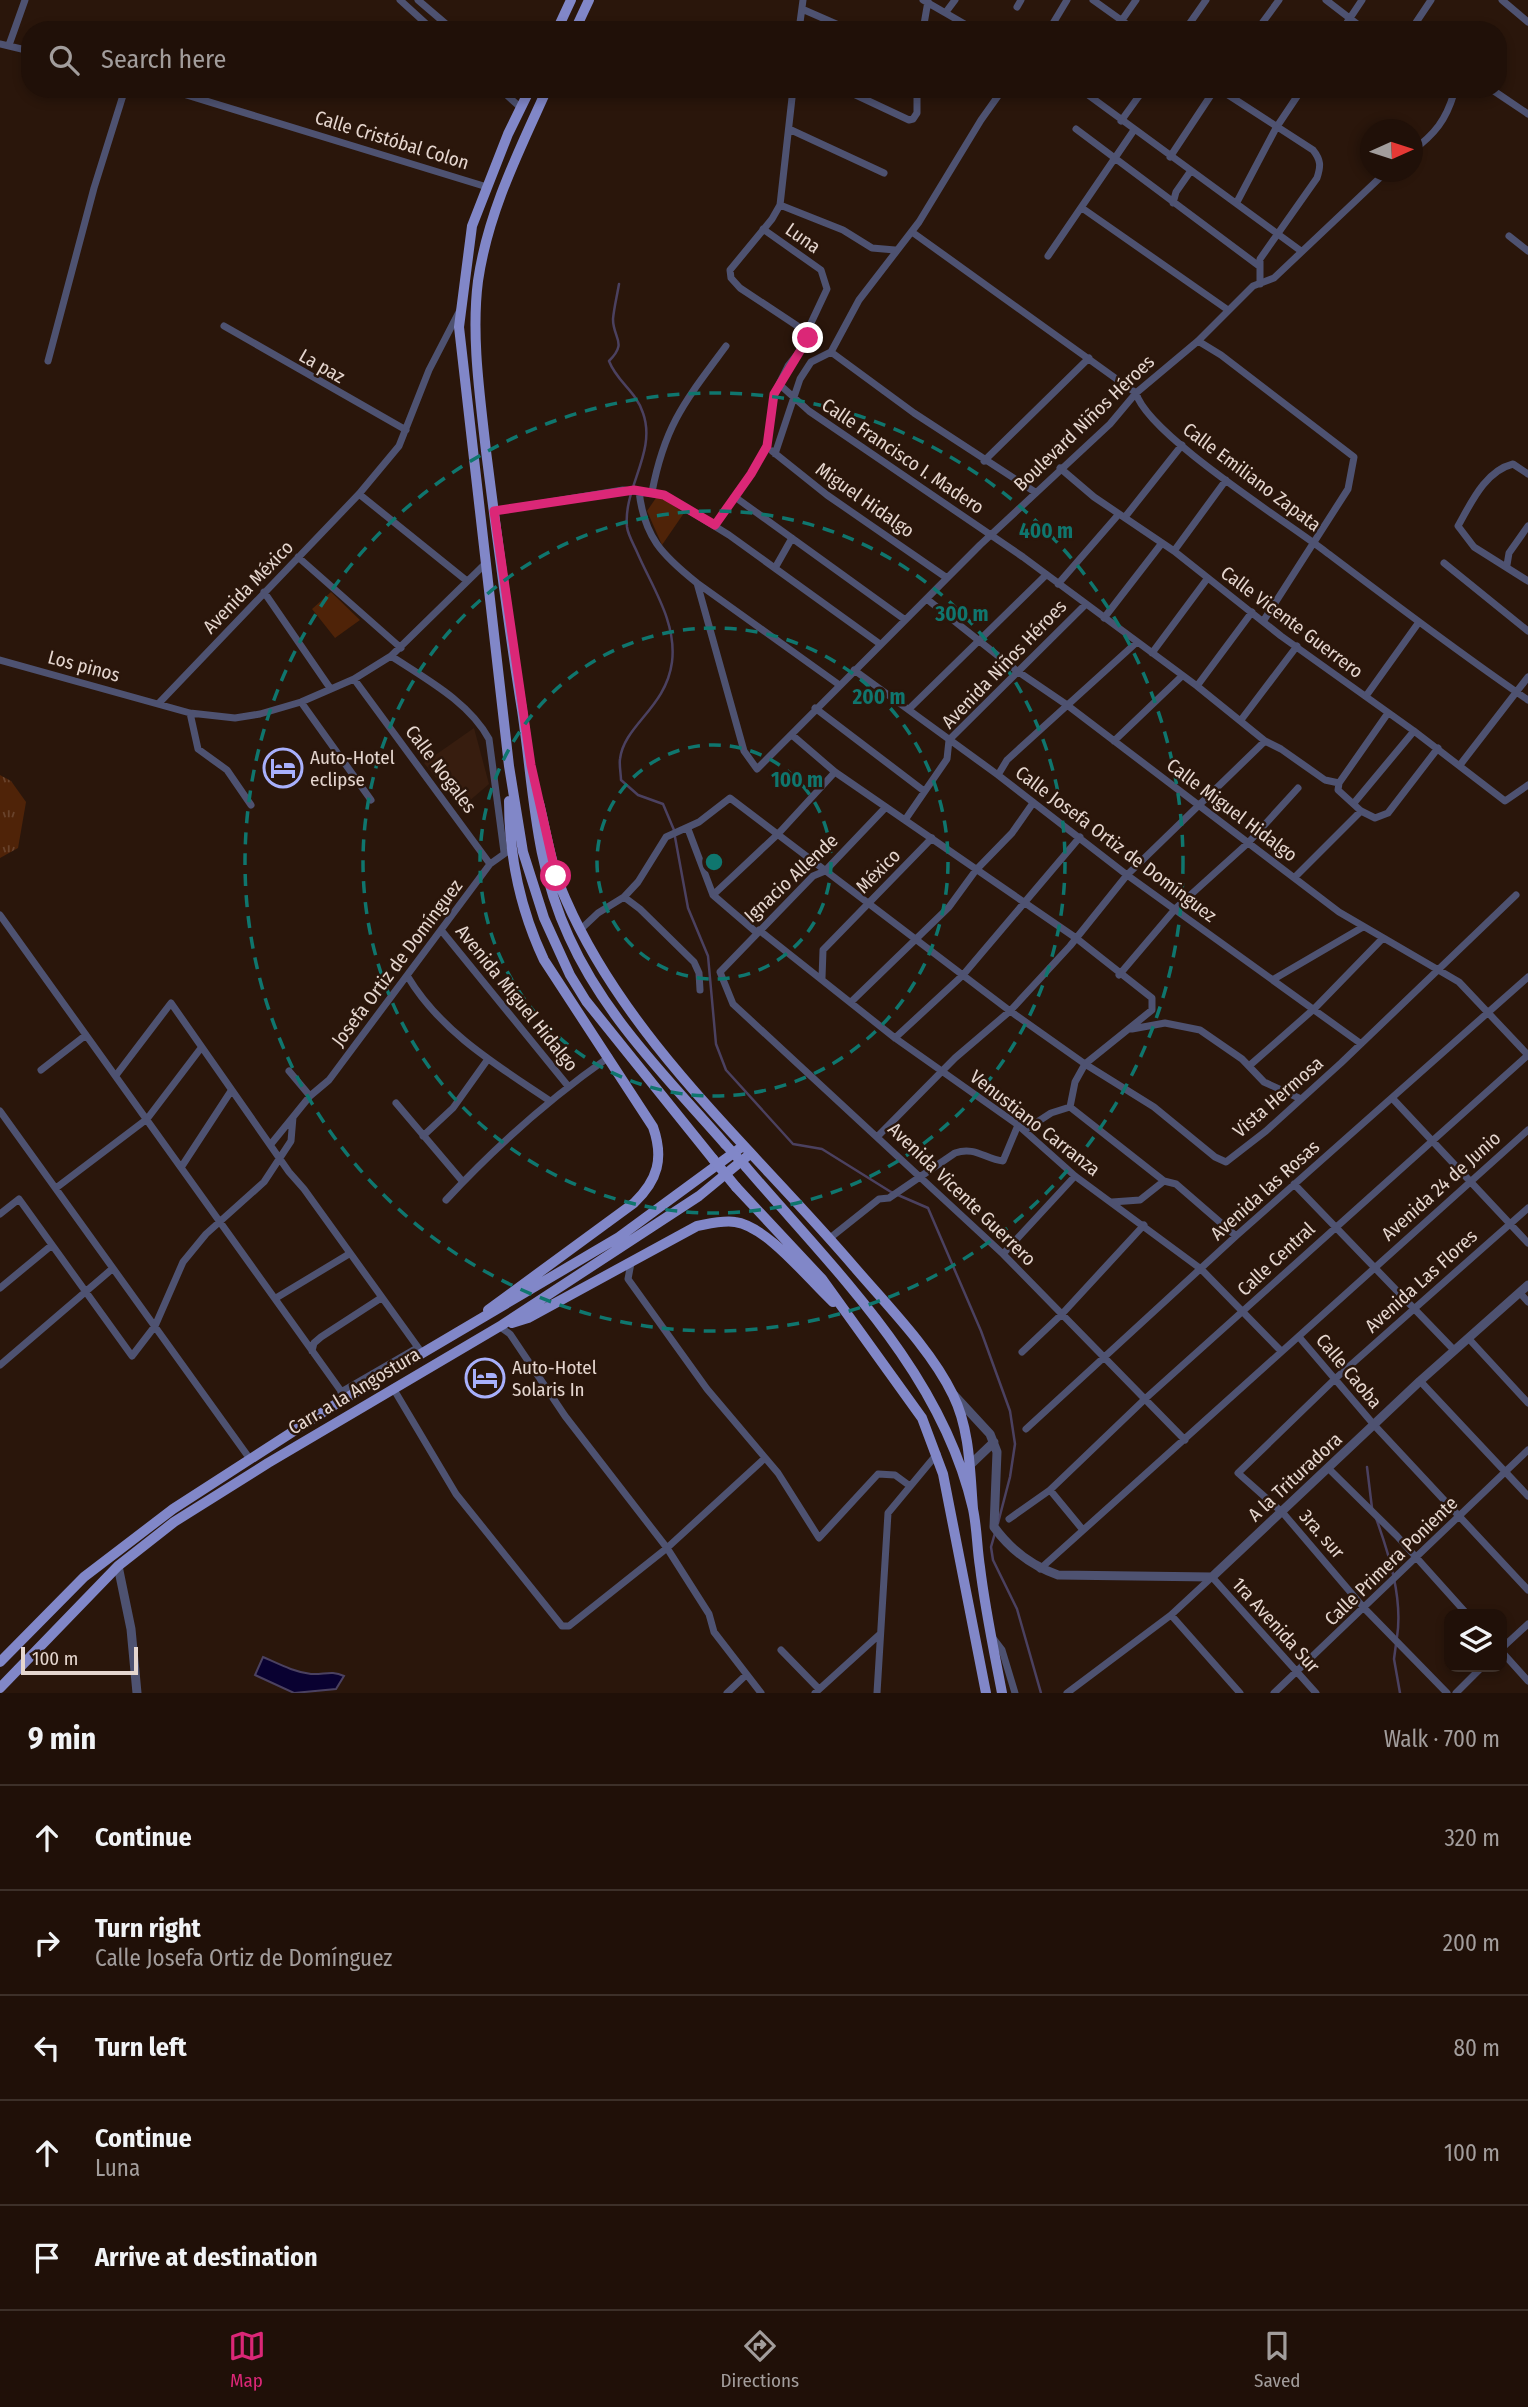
<!DOCTYPE html>
<html lang="en">
<head>
<meta charset="utf-8">
<style>
	:root { --surface:#201008; --page:#2d1e16; --text:#f1f3f6; --muted:#a29d9c; --line:#3d3029; --accent:#db2777 }
	body { margin:0; font-family:"Fira Sans Condensed",sans-serif; background:var(--page); color:var(--text) }
	.controls { position:absolute; right:21px; bottom:21px; display:grid; overflow:hidden; border-radius:14px; box-shadow:0 4px 10px #0003 }
	.controls button { width:63px; height:63px; display:grid; place-items:center; padding:0; border:0; border-bottom:2px solid var(--line); background:var(--surface); color:var(--text); font:35px sans-serif }
	.compass { position:absolute; left:1360px; top:119px; width:63px; height:63px; border-radius:50%; background:var(--surface); box-shadow:0 4px 10px #0003; rotate:87deg }
	.scale { position:absolute; left:21px; bottom:18px; width:117px; box-sizing:border-box; padding-left:7px; border:4px solid #e5d6cf; border-top:0; font-size:19px; line-height:24px; white-space:nowrap; color:#e5d6cf; -webkit-text-stroke:5px #2a160b; paint-order:stroke }
	.stop { position:absolute; width:21px; height:21px; margin:-16px; border:5px solid #db2777; border-radius:50%; background:#fff }
	.stop.end { background:#db2777; border-color:#fff; box-shadow:0 2px 7px #0008 }
	.list { margin:0; padding:0; list-style:none }
	h2 { display:flex; justify-content:space-between; align-items:center; height:91px; margin:0; padding:0 28px; font-size:30px }
	h2 small { font-size:23px; font-weight:400; color:var(--muted) }
	.list li { display:grid; grid-template-columns:46px 1fr auto; gap:21px; align-items:center; box-sizing:border-box; height:105px; padding:0 28px; border-top:2px solid var(--line) }
	.list b { display:block; font-size:26px; white-space:nowrap }
	.list p { margin:0; font-size:23px; white-space:nowrap; color:var(--muted) }
	.list em { font-size:23px; font-style:normal; color:var(--muted) }
	.icon { flex:none; width:38px; height:38px; fill:none; stroke:currentColor; stroke-width:2; stroke-linecap:round; stroke-linejoin:round }
	.map { position:relative; flex:none; width:1528px; height:1693px; overflow:hidden }
	.search { position:absolute; background:var(--surface); box-shadow:0 4px 10px #0003; left:21px; right:21px; top:21px; height:77px; display:flex; align-items:center; gap:18px; box-sizing:border-box; padding:0 24px; border-radius:28px; color:var(--muted); font-size:26px }
	.sheet { height:616px; background:var(--surface) }
	nav { display:flex; justify-content:space-around; align-items:center; box-sizing:border-box; height:98px; border-top:2px solid var(--line); background:var(--surface); font-size:19px; color:var(--muted) }
	nav a { display:grid; justify-items:center; gap:4px }
	nav .on { color:var(--accent) }
	.map>svg:first-child { display:block }
	.built { fill:#371d0f }
	.grass { fill:url(#grass-tufts) }
	.park { fill:#4f2308 }
	.water { fill:#090131; stroke:#4b4160; stroke-width:2 }
	.lines { fill:none; stroke-linecap:round; stroke-linejoin:round }
	.stream { stroke:#4b4160; stroke-width:2.5 }
	.minor { stroke:#4e5271; stroke-width:7 }
	.tertiary { stroke:#4e5271; stroke-width:9 }
	.primary { stroke:#8187c8; stroke-width:10 }
	.primary-bridge { stroke:#8187c8; stroke-width:10 }
	.route { stroke:#db2777; stroke-width:9 }
	.ring { fill:none; stroke:#0f766e; stroke-width:3.5; stroke-dasharray:12 9 }
	.labels { text-anchor:middle; dominant-baseline:central; stroke-width:5; stroke-linejoin:round; paint-order:stroke }
	.street-label { font-size:19px; fill:#e5d6cf; stroke:#2a160b }
	.poi-label { font-size:19px; fill:#e5d6cf; stroke:#2a160b; text-anchor:start }
	.centre { fill:#0f766e; stroke:#2a160b; stroke-width:3.5 }
	.ring-label { font-size:21px; text-anchor:middle; font-weight:bold; fill:#0f766e; stroke:#2a160b; stroke-width:5; stroke-linejoin:round; paint-order:stroke }
</style>
</head>
<body>
<div class="map">
<svg width="1528" height="1693" viewBox="0 0 1528 1693">
	<defs>
		<pattern id="grass-tufts" width="24" height="20" patternUnits="userSpaceOnUse" patternTransform="scale(1.75)"><rect width="24" height="20" fill="#4f2308"/><path d="M3 7l-1-3M5 7V3M7 7l1-3M15 17l-1-3M17 17v-4M19 17l1-3" fill="none" stroke="#68422b"/></pattern>
	</defs>
	<rect width="100%" height="100%" fill="#2a160b"/>
	<path class="built" d="M474,728L489,784L461,808L424,763Z"/>
	<path class="grass" d="M0,775L11,781L26,802L18,848L0,858Z"/>
	<path class="park" d="M658,495L684,513L662,545L647,511Z
		M331,592L360,620L335,638L312,609Z"/>
	<path class="water" d="M263,1657C279,1664 294,1672 311,1674C324,1675 331,1670 344,1676L336,1689L294,1693L255,1675Z"/>
	<g class="lines">
		<path class="stream" d="M619,284C617,296 614,308 613,319C613,339 628,342 609,361C617,382 636,391 643,413C657,452 623,488 627,527C628,535 634,545 637,552C652,587 677,622 672,662C666,708 624,725 620,759C619,765 621,774 621,780L638,795L663,804L674,830
			M675,837L688,908L708,956L716,1044L726,1070L793,1144L822,1149L891,1192L928,1208L981,1331L1010,1411L1015,1444L1010,1477L998,1523
			M1367,1467L1372,1508
			M1376,1518C1389,1554 1403,1599 1397,1637
			M995,1533L991,1547L993,1560L1017,1609L1041,1693
			M1396,1644L1394,1659L1400,1693"/>
		<path class="minor" d="M400,0L433,30
			M418,0L453,30
			M923,0L975,30
			M1093,0L1135,30
			M1326,0L1365,30
			M1502,0L1528,22
			M1017,7L1021,0
			M802,9L850,30
			M946,12L955,0
			M799,30L803,0
			M923,30L928,1
			M1049,30L1067,0
			M1115,30L1136,0
			M1185,30L1206,0
			M1257,30L1279,0
			M1342,30L1362,0
			M1411,30L1431,0
			M0,44L30,51
			M9,45L25,0
			M167,89L487,187
			M500,89L521,108
			M793,89L780,205L772,219L730,270L731,278L740,288L808,333
			M843,89L909,120L913,119L917,113V89
			M1080,89L1301,251
			M1219,89L1313,150C1321,160 1321,166 1317,178L1260,259V284
			M1491,89L1528,114
			M1121,121L1144,89
			M789,129L884,173
			M1076,129L1259,266
			M1412,151C1435,134 1446,120 1454,93L1462,89
			M1170,157L1215,89
			M1237,202L1276,128L1302,89
			M1173,203L1176,192L1190,172
			M780,205L843,230L872,248L895,250
			M1082,208L1228,310
			M912,232L1136,393C1147,434 1287,522 1326,552C1392,602 1459,653 1528,700
			M1509,236L1528,251
			M1048,256L1134,130
			M224,326L406,430
			M1198,341L1221,355L1354,457L1348,489L1264,620
			M831,352L914,413L1035,492
			M48,361L94,188L125,89
			M779,384L809,411L1023,557L1197,686L1265,741L1281,749L1325,780L1339,783
			M772,451L827,495L947,578
			M775,454L800,379L811,362L831,352L859,300L919,222L981,120L1003,89
			M984,461L1089,358
			M1060,468L1094,497L1174,551L1281,636L1414,731L1505,801L1528,785
			M1528,474L1513,464C1485,471 1471,503 1458,526L1474,547L1528,581
			M639,491C644,537 662,555 697,583
			M652,492C665,424 686,400 726,346
			M359,494L467,581
			M735,497L904,619
			M494,511L623,490L664,495L729,535L880,644
			M1125,517L1182,445
			M715,525L751,474L767,446L774,394L788,366L807,342L811,323L827,289L821,270L763,229
			M1174,551L1226,480
			M298,557L401,648
			M1444,563L1528,631
			M1507,565L1509,553L1528,526
			M775,568L792,538
			M1058,584L1118,515
			M264,592L330,688
			M928,600L1017,671L1067,705L1339,912L1459,982L1528,1055
			M1104,618L1162,543
			M1152,653L1207,579
			M391,656C426,679 469,702 489,739L504,852
			M0,660L190,713L235,718L260,714L301,702L354,679L391,656L484,565
			M854,670L998,775L1127,875L1360,1043
			M354,679L490,864
			M838,684L697,583L744,751L757,769L980,545L1110,424L1136,393L1198,341L1253,286L1274,278L1386,172
			M1197,686L1252,612
			M1366,696L1419,622
			M160,702L359,494L399,446L429,370L460,310
			M301,702L371,800
			M815,708L924,791
			M909,709L1046,575
			M190,713L198,749L227,770L251,805
			M1388,713L1339,783L1338,790L1361,811L1375,818L1388,813L1438,748
			M1241,720L1297,646
			M792,735L835,772L1076,938L1152,998V1010L1085,1064L1075,1082L1070,1107L1051,1113L1025,1130
			M1114,741L1182,676
			M1460,765L1528,677
			M998,775L1007,760L1137,642
			M1354,803L1414,731
			M885,808L825,871L813,876L720,972L733,1004L1003,1254L1185,1440
			M905,820L947,759L949,740L1086,604
			M688,829L713,895L778,834L835,772
			M1295,877L1361,811
			M713,895L756,932
			M624,897L640,909L694,962L699,973L700,990
			M0,915L346,1398
			M441,930L568,1086
			M580,930L598,913L624,897L638,882L666,837L699,822L730,798L1010,1011L1085,1064L1154,1107L1215,1157L1226,1162L1266,1131L1341,1063L1516,895
			M759,930L895,1038L1018,1125L1075,1176L1201,1269L1281,1351
			M1119,975L1176,908L1248,843L1298,788
			M408,977C441,1032 498,1066 550,1101
			M822,978L823,950L932,838
			M1274,979L1363,927
			M851,1002L949,907L976,870L1012,833L1033,803
			M1132,1029L1165,1023L1200,1030L1242,1059L1264,1082L1301,1099
			M895,1038L963,975L1080,837
			M1249,1066L1315,1008L1383,938
			M41,1070L86,1035
			M289,1071L310,1096
			M117,1074L171,1003L289,1172L304,1189L422,1353
			M1393,1099L1528,1243
			M396,1103L463,1182
			M1070,1107L1164,1181L1176,1184L1236,1236
			M0,1111L250,1459
			M423,1136L453,1108L488,1059
			M878,1136L955,1058L1010,1011L1070,946L1127,875L1265,741
			M271,1144L293,1117
			M182,1166L231,1091
			M1294,1184L1454,1350
			M56,1188L147,1119L201,1048
			M446,1200C496,1146 549,1099 609,1057
			M1112,1202L1140,1200L1164,1181
			M0,1214L19,1199L132,1356L155,1326L183,1262L206,1234L264,1182L291,1141L293,1117L310,1096L329,1080L490,864L511,849
			M830,1238L879,1199L889,1198L955,1153C975,1146 985,1159 1003,1161L1018,1125
			M1003,1254L1075,1176
			M631,1263L628,1279L707,1389L778,1473L819,1538L878,1474L895,1475L910,1486
			M0,1288L52,1245
			M1520,1293L1528,1302
			M276,1298L349,1254
			M500,1327L510,1334L565,1416L667,1548L709,1614L714,1632L761,1693
			M1299,1337L1375,1426L1528,1590
			M1469,1339L1528,1403
			M312,1351L314,1343L321,1337L381,1298
			M1022,1352L1062,1314L1144,1225
			M0,1365L112,1269
			M1420,1381L1528,1496
			M393,1388L456,1494L562,1626H569L667,1548L765,1458
			M341,1392L417,1348
			M1026,1429L1236,1236L1528,977
			M1329,1469L1397,1536L1467,1614
			M1050,1490L1083,1530
			M1009,1519L1050,1490L1146,1398L1528,1055
			M1040,1569L1528,1130
			M1171,1615L1240,1693
			M992,1637L1002,1650L1015,1693
			M1502,1648L1528,1624
			M781,1650L819,1689
			M1502,1652L1528,1681
			M727,1693L746,1675
			M815,1693L880,1634
			M877,1693L888,1513L937,1454
			M1067,1693L1171,1615L1212,1577L1316,1693
			M1274,1693L1528,1450
			M1447,1693L1364,1608L1283,1513L1238,1473L1336,1378L1528,1208
			M1456,1693L1482,1667"/>
		<path class="tertiary" d="M954,1395L990,1434L997,1452L994,1527C1010,1549 1032,1566 1058,1575L1212,1577L1420,1381L1528,1285
			M970,1465L994,1442
			M118,1566L131,1629L137,1693"/>
		<path class="primary" d="M557,30L571,0
			M575,30L589,0
			M530,89L508,134L472,226L459,327L509,766L523,852L544,918L570,975L586,1001L713,1159
			M547,89C519,151 488,212 478,281C471,336 480,396 486,451C497,537 508,624 522,710C534,790 534,861 569,937C605,1017 668,1079 725,1144
			M539,803C547,836 552,870 566,900C629,1044 757,1152 856,1269C888,1306 932,1351 953,1395C970,1429 970,1472 973,1509
			M746,1167C834,1270 942,1372 973,1509C977,1528 977,1548 980,1567C985,1609 994,1651 1002,1693
			M736,1187L822,1279L922,1418L943,1474L986,1693
			M488,1310L634,1203C658,1180 664,1158 653,1127L544,960C520,909 509,858 509,801
			M512,1323L528,1318L697,1226C708,1224 723,1220 735,1222C767,1226 809,1280 833,1302
			M0,1662L84,1577L173,1509L331,1407L619,1237L743,1146
			M0,1688L118,1566L174,1522L268,1463L502,1325L699,1196L750,1154"/>
		<path class="primary-bridge" d="M725,1144L746,1167
			M713,1159L736,1187"/>
	</g>
	<g class="lines">
		<path class="route" d="M556,876L531,765L494,511L634,490L664,495L715,525L751,474L767,446L774,394L808,338"/>
	</g>
	<g class="ring">
		<circle cx="714" cy="862" r="117"/>
		<circle cx="714" cy="862" r="234"/>
		<circle cx="714" cy="862" r="351"/>
		<circle cx="714" cy="862" r="469"/>
	</g>
	<defs>
		<symbol id="hotel-ring" viewBox="-11 -11 22 22"><circle r="9.5" fill="#2a160b" stroke="#a8b0fc" stroke-width="1.5"/><path d="M-6-4.5h1.5V1H6V5H4.5V3h-9V5H-6ZM-4 0a1.8 1.8 0 1 1 3.6 0ZM.5 0V-2.5h3Q6-2.5 6 0Z" fill="#a8b0fc"/></symbol>
	</defs>
	<g fill-rule="evenodd">
		<use href="#hotel-ring" x="261" y="746" width="44" height="44"/>
		<use href="#hotel-ring" x="463" y="1356" width="44" height="44"/>
	</g>
	<g class="labels">
		<g class="street-label">
			<text transform="translate(392 140) rotate(17)">Calle Cristóbal Colon</text>
			<text transform="translate(803 238) rotate(35)">Luna</text>
			<text transform="translate(322 366) rotate(30)">La paz</text>
			<text transform="translate(1084 423) rotate(-44)">Boulevard Niños Héroes</text>
			<text transform="translate(903 456) rotate(34)">Calle Francisco I. Madero</text>
			<text transform="translate(1252 477) rotate(37)">Calle Emiliano Zapata</text>
			<text transform="translate(865 500) rotate(35)">Miguel Hidalgo</text>
			<text transform="translate(248 587) rotate(-46)">Avenida México</text>
			<text transform="translate(1292 622) rotate(37)">Calle Vicente Guerrero</text>
			<text transform="translate(1004 664) rotate(-46)">Avenida Niños Héroes</text>
			<text transform="translate(84 666) rotate(15)">Los pinos</text>
			<text transform="translate(441 769) rotate(53)">Calle Nogales</text>
			<text transform="translate(1232 810) rotate(37)">Calle Miguel Hidalgo</text>
			<text transform="translate(1116 844) rotate(37)">Calle Josefa Ortiz de Domínguez</text>
			<text transform="translate(878 871) rotate(-45)">México</text>
			<text transform="translate(791 878) rotate(-43)">Ignacio Allende</text>
			<text transform="translate(397 963) rotate(-53)">Josefa Ortiz de Domínguez</text>
			<text transform="translate(517 998) rotate(51)">Avenida Miguel Hidalgo</text>
			<text transform="translate(1278 1097) rotate(-41)">Vista Hermosa</text>
			<text transform="translate(1035 1123) rotate(38)">Venustiano Carranza</text>
			<text transform="translate(1441 1186) rotate(-42)">Avenida 24 de Junio</text>
			<text transform="translate(1265 1190) rotate(-42)">Avenida las Rosas</text>
			<text transform="translate(962 1194) rotate(44)">Avenida Vicente Guerrero</text>
			<text transform="translate(1276 1259) rotate(-43)">Calle Central</text>
			<text transform="translate(1421 1281) rotate(-42)">Avenida Las Flores</text>
			<text transform="translate(1349 1371) rotate(50)">Calle Caoba</text>
			<text transform="translate(354 1391) rotate(-31)">Carr. a la Angostura</text>
			<text transform="translate(1295 1477) rotate(-43)">A la Trituradora</text>
			<text transform="translate(1322 1534) rotate(49)">3ra. sur</text>
			<text transform="translate(1391 1561) rotate(-44)">Calle Primera Poniente</text>
			<text transform="translate(1276 1625) rotate(48)">1ra Avenida Sur</text>
		</g>
		<g class="poi-label">
			<text x="310" y="757">Auto-Hotel<tspan x="310" dy="22">eclipse</tspan></text>
			<text x="512" y="1367">Auto-Hotel<tspan x="512" dy="22">Solaris In</tspan></text>
		</g>
	</g>
	<circle cx="714" cy="862" r="10" class="centre"/>
	<g class="ring-label">
		<text x="1046" y="538">400 m</text>
		<text x="962" y="621">300 m</text>
		<text x="879" y="704">200 m</text>
		<text x="797" y="787">100 m</text>
	</g>
</svg>
<div class="controls">
<button><svg class="icon" aria-label="layers" viewBox="0 0 24 24"><path d="M12 4l9 5-9 5-9-5zM3 14l9 5 9-5"/></svg></button>
</div>
<svg class="compass" viewBox="-18 -18 36 36"><path d="M0-13l5 13h-10z" fill="#e53935"/><path d="M0 13l5-13h-10z" fill="#a29d9c"/></svg>
<div class="scale">100 m</div>
<div class="stop" style="left:556px;top:876px"></div>
<div class="stop end" style="left:808px;top:338px"></div>
<div class="search"><svg class="icon" aria-label="search" viewBox="0 0 24 24"><circle cx="10" cy="10" r="6"/><path d="M15 15l6 6"/></svg>Search here</div>
</div>
<section class="sheet">
<h2>9 min<small>Walk · 700 m</small></h2>
<ul class="list">
<li><svg class="icon" aria-label="ahead" viewBox="0 0 24 24"><path d="M12 20V5M6 11l6-6 6 6"/></svg><div><b>Continue</b></div><em>320 m</em></li>
<li><svg class="icon" aria-label="right" viewBox="0 0 24 24"><path d="M7 20v-9h11M14 6l5 5-5 5"/></svg><div><b>Turn right</b><p>Calle Josefa Ortiz de Domínguez</p></div><em>200 m</em></li>
<li><svg class="icon" aria-label="left" viewBox="0 0 24 24"><path d="M17 20v-9H6M10 6l-5 5 5 5"/></svg><div><b>Turn left</b></div><em>80 m</em></li>
<li><svg class="icon" aria-label="ahead" viewBox="0 0 24 24"><path d="M12 20V5M6 11l6-6 6 6"/></svg><div><b>Continue</b><p>Luna</p></div><em>100 m</em></li>
<li><svg class="icon" aria-label="arrive" viewBox="0 0 24 24"><path d="M6 21V4h12l-3 4 3 4H6"/></svg><div><b>Arrive at destination</b></div></li>
</ul>
</section>
<nav>
<a class="on"><svg class="icon" aria-label="map" viewBox="0 0 24 24"><path d="M3 6l6-2 6 2 6-2v14l-6 2-6-2-6 2zM9 4v14M15 6v14"/></svg>Map</a>
<a><svg class="icon" aria-label="directions" viewBox="0 0 24 24"><path d="M12 3l9 9-9 9-9-9zM9 14v-3h6M13 9l2 2-2 2"/></svg>Directions</a>
<a><svg class="icon" aria-label="saved" viewBox="0 0 24 24"><path d="M7 4h10v16l-5-4-5 4z"/></svg>Saved</a>
</nav>
</body>
</html>
